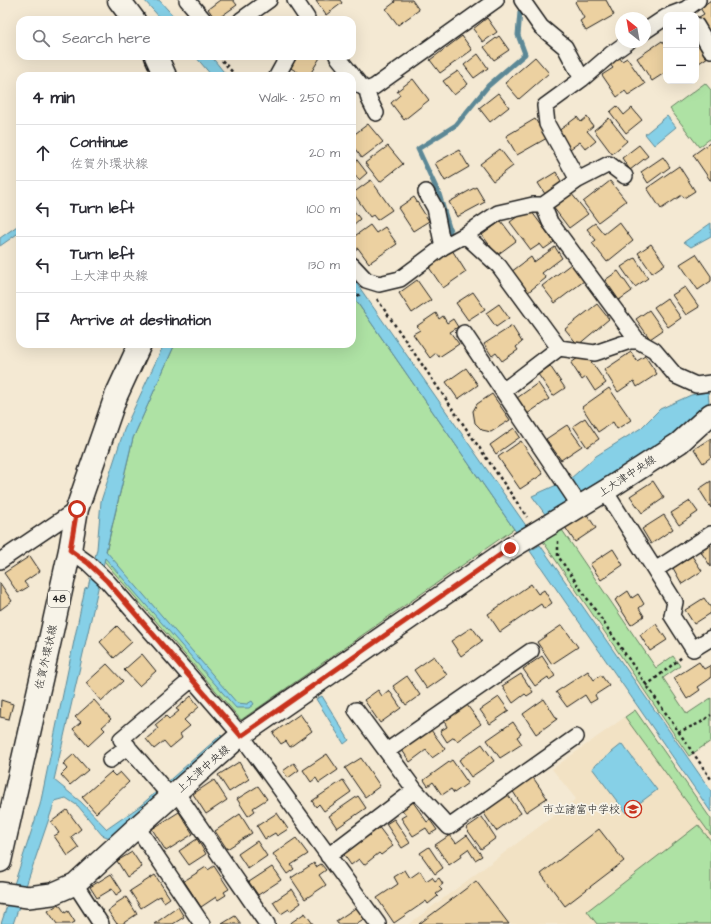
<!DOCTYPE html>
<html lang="en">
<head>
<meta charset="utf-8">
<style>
	:root { --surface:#fff; --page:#f2f2f3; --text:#2b2b33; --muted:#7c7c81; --line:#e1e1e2 }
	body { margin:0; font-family:"Architects Daughter","Klee One",sans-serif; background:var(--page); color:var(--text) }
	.controls { position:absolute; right:12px; top:12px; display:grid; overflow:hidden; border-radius:8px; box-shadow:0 4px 16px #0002 }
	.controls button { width:36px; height:36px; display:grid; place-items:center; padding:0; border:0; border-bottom:1px solid var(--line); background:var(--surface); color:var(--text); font:20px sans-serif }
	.compass { position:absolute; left:615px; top:12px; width:36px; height:36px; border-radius:50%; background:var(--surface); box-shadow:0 4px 16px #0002; rotate:329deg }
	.stop { position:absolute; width:12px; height:12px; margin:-9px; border:3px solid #c8321e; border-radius:50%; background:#fff }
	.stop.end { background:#c8321e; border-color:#fff; box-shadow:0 1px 4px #0008 }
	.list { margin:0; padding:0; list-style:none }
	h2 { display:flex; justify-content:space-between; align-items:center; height:52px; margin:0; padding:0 16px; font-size:17px }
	h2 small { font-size:13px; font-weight:400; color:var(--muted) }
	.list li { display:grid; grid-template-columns:26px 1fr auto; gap:12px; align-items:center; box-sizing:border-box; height:56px; padding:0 16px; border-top:1px solid var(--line) }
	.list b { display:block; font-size:15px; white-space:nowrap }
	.list p { margin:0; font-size:13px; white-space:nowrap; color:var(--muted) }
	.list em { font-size:13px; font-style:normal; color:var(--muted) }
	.icon { flex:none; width:22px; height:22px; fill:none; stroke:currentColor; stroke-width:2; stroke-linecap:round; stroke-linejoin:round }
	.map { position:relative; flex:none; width:711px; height:924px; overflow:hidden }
	.search { position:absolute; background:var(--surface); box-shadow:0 4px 16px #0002; left:16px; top:16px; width:340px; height:44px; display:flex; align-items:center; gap:10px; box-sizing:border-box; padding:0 14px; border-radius:12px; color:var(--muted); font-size:15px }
	.panel { position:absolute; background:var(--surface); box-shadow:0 4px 16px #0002; left:16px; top:72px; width:340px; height:276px; border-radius:12px }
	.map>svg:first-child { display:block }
	.built { fill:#f2e2c4 }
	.green { fill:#aee2a4; stroke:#657f60 }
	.water { fill:#86d0e7; stroke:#5c8896 }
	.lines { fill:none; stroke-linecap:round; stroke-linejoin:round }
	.stream { stroke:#5c8896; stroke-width:5 }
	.building { fill:#ecd1a1; stroke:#1c1c1c }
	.street-casing { stroke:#1c1c1c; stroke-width:18 }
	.secondary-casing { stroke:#1c1c1c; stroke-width:24 }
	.primary-casing { stroke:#1c1c1c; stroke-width:25 }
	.path { stroke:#1c1c1c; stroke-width:2.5; stroke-dasharray:3 3; stroke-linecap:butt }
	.street { stroke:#f7f3e8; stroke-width:15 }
	.secondary { stroke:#f7f3e8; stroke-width:21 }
	.primary { stroke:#f7f3e8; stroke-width:22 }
	.route { stroke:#c8321e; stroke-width:5 }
	.labels { text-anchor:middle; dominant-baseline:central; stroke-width:3.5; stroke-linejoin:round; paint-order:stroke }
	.shield { fill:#f7f3e8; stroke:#5e5c59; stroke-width:1 }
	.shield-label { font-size:10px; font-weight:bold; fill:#1c1c1c }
	.street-label { font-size:11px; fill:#1c1c1c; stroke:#f7f3e8 }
	.poi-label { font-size:11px; fill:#1c1c1c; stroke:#f7f3e8; text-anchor:end }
</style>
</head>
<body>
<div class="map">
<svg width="711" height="924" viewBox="0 0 711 924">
	<rect width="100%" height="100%" fill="#f4e9d3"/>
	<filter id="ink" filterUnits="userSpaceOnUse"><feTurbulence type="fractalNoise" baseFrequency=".025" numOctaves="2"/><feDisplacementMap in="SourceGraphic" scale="8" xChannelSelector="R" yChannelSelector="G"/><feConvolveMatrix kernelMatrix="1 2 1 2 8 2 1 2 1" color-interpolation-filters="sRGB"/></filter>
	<g filter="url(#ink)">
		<path class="built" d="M635,710L711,819V924H409L576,799L552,769Z"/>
		<path class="green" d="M705,83L711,90V138L699,147L670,109Z
			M352,295L514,529L241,720L104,561L133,438L175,344H352Z
			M560,527L656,668L673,656L680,666L663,678L687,714L711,698V741L689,756L542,540Z
			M635,710L711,819V835L625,717Z
			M698,825L711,841V924H597L587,911Z"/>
		<path class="water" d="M144,0H159L177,20H162Z
			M195,56H211L227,76H212Z
			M667,116L676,127L654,145L645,134Z
			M711,223V236L691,247L684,242Z
			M20,224V232L0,246V238Z
			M352,279L357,284L527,527L517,533L514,529L352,295Z
			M164,344H175L133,438L106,551L237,703L247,704L252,701L254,704L249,708H236L105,558L54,780L81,802L107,829L140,806L221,735L224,739L110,838L102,835L78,806L66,798L55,801L13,924H1L40,805L85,588L88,587L97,549L101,501L124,430Z
			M708,392L709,402L671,438L545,514L532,496L570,479L596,456L641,428L660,409L691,395Z
			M540,545L711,791V812L530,551Z
			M322,696L349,740L344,744L316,699Z
			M622,744L657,790L626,813L592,768Z"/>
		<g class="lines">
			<path class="stream" d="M450,231L439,194L418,149L456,125L488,86L525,54L518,35L520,12"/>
		</g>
		<path class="building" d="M220,0H233L237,5L216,20L208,9Z
			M317,0H340L342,3L326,15L316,1Z
			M394,0H412L419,10L398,25L386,9L395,2Z
			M577,0H606L614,15L586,31L580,21L584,18L575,2Z
			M711,0V30L708,31L699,17L704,14L700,8Z
			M487,18L497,32L483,42L473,29Z
			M462,36L472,50L440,73L430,60Z
			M499,36L509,50L494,60L484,47Z
			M696,40L708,57L696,65Z
			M662,41L666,46V72L652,81L637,58Z
			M478,54L488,68L474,78L464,65Z
			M295,56H321L309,76H297L299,73L289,67Z
			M535,57L549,73L519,99L505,83Z
			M619,57L622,61L627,58L645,84L628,95L625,91L617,97L602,75L613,68L609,63Z
			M458,71L468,84L454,95L443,81Z
			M413,79L429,100L404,120L391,103L400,95L397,91Z
			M498,93L509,107L490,122L479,108Z
			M617,106L624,115L632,108L642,120L626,133L610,112Z
			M577,117L581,122L587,117L593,126L587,131L596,141L586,149L580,142L570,149L557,132Z
			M609,118L627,141L612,154L594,130Z
			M535,119L547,138L517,155L506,136Z
			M368,124L383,142L362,158L352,145V136Z
			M711,142V180H710L693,155Z
			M639,145L648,156L630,170L622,158Z
			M388,146L403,164L380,182L365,163Z
			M500,149L513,166L493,181L480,164Z
			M459,150L469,167L445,181L435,163Z
			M352,156H354L367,173L359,180L352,172Z
			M663,157L670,167L648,183L641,172Z
			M679,166L695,191L684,198L682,195L661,209L647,188Z
			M556,172L562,183L545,194L538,183Z
			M371,180L392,210L377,220L373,215L370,217L353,193Z
			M610,181L626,201L598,222L583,202Z
			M476,187L485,202L457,217L449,202Z
			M571,193L588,214L569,228L553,207Z
			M414,197L429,221L413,231L398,208Z
			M352,208L360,219L352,226Z
			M529,208L554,242L544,249L540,244L531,250L510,222Z
			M501,221L516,241L497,255L482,235Z
			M619,222L633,241L607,262L592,243L596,240L587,229L595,223L604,234Z
			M370,225L376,233L385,227L397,244L369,263L358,248L355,250L352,246V238Z
			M651,244L665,264L652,273L638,253Z
			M555,247L562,258L542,273L546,278L527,293L511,272L531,257L534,262Z
			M452,250L466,272L443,288L428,266Z
			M696,254L711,276V281L698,290L680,264Z
			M635,258L648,278L635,287L621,267Z
			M571,264L584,281L555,303L542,286Z
			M618,271L632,291L619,300L605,280Z
			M417,280L431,300L412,313L399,293Z
			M685,287L699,307L686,315L672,295Z
			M473,292L485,309L468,320L456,303Z
			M667,298L681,318L668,327L654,307Z
			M499,304L509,318L496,327L486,313Z
			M597,304L609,319L578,345L565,329Z
			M649,310L663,330L650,339L636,319Z
			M436,313L439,319L443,316L447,323L453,319L458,327L450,332L459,344L439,357L436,353L430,358L413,334L420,330L417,326Z
			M512,326L522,342L516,347L518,350L502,361L496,353L492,356L484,344Z
			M631,352L637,361L645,356L657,374L637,387L634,381L618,392L604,370Z
			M585,353L606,383L595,391L586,377L582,380L571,363Z
			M550,366L565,388L553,396L538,374Z
			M466,368L478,385L458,399L446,382Z
			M538,383L549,399L527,414L517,398Z
			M609,388L631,420L617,429L613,422L598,432L582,407Z
			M492,394L510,420L491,432L482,430L475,423L473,411L477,404Z
			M585,418L599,439L587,447L573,426Z
			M567,425L582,446L561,460L546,439Z
			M514,428L520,437L496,454L490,445Z
			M711,438V457L703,463L694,449Z
			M521,441L543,474L520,489L498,457Z
			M653,481L664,498L642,513L630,496Z
			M711,481V508L699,489Z
			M690,501L698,512L679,525L671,513Z
			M586,513L596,528L575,542L565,527Z
			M664,515L673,529L651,544L642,529Z
			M711,545V567L701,552Z
			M613,549L623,565L601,580L590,564Z
			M30,556L40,571L24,582L28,587L18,593L4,573Z
			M692,556L702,571L682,584L673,568Z
			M0,583L12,601L0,610Z
			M531,584L538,594L544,590L552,603L544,609L541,604L500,632L488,614Z
			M628,591L632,598L638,594L644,604L639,608L644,616L631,625L615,600Z
			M704,598L711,608V613L694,624L685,610Z
			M656,624L667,640L650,651L640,635Z
			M562,625L578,647L552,664L537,642Z
			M117,626L132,642L114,658L100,642Z
			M472,627L482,641L461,656L451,641Z
			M142,654L156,671L139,686L124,670Z
			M434,656L447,675L427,689L414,670Z
			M542,656L555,676L549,680L548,677L535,686L523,669Z
			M699,662L704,669L711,665V678L698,687L700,690L687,699L674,678Z
			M107,664L123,681L101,701L86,683Z
			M588,671L594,680L601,675L609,686L595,695L597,699L590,703L585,695L567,707L556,692Z
			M521,674L533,692L527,696L525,694L513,703L502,686Z
			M407,676L420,695L406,705L393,686Z
			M378,690L382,696L389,690L401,708L380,723L364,700Z
			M191,696L199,707L184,720L190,726L180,734L182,738L170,748L164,741L154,749L146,739L158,729L155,725L166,716L169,719L179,711L176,709Z
			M499,697L509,711L490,724L480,710Z
			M544,699L557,719L536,734L523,714Z
			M1,700L13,704L9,719L0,717Z
			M94,700L111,719L102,727L105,730L88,746L73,729L81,722L75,717Z
			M467,705L481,724L457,741L454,737L447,742L440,731L447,727L444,721Z
			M300,714L312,731L290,747L286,741L281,744L273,733Z
			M513,722L521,734L517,737L522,744L500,758L487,740Z
			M431,730L445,749L432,758L426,750L410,762L402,750Z
			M482,744L494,761L471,777L459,760Z
			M74,754L88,770L70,785L61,775L67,769L63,764Z
			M327,754L338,770L319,783L316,778L311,782L303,770Z
			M361,758L380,786L365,797L345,768Z
			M452,760L468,783L454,793L451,789L442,795L433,782L428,786L424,780Z
			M239,762L249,779L229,792L218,775Z
			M294,763L299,770L288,778L283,771Z
			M111,772L115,776L120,772L129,782L96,813L82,797Z
			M532,776L547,798L526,812L512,790Z
			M214,780L227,800L206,814L193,794Z
			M343,780L351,792L324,811L319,804L316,807L312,801Z
			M258,786L267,799L253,808L255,811L248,816L237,799Z
			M508,795L521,813L496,831L483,812Z
			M358,796L366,808L337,828L329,816Z
			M413,802L427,822L430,820L437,830L430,834L426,828L413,836L401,818L406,815L402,810Z
			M67,810L81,829L71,837L79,848L68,856L54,836L59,833L51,822Z
			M179,812L193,834L166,851L152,829Z
			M277,813L288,829L277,836L275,833L265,839L257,826Z
			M240,814L252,833L227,849L215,831Z
			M482,817L496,838L481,849L466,828Z
			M394,819L410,843L402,848L386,824Z
			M378,826L393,846L381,855L379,853L364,865L359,859L351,865L342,852Z
			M599,829L624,861L565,906L541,874Z
			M450,835L456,843L467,835L482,856L475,860L468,849L461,854L462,856L449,865L435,845Z
			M296,838L308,854L291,865L294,869L287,874L273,854Z
			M197,839L206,854L189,865L179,851Z
			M257,841L267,856L248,869L238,854Z
			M429,847L443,868L435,874L420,853Z
			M132,852L142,867L127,877L117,861Z
			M314,863L316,867L321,864L326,870L319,875L326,885L305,899L291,878Z
			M214,866L229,889L224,892L226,895L218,900L216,897L201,907L184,881L206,867L208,870Z
			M272,867L281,880L258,895L249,882Z
			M405,870L410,878L420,871L426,881L432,877L435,881L439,878L443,884L439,887L442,890L436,894L438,896L428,904L426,901L394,923L377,898L398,884L394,877Z
			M111,874L122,891L116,895L112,889L97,898L90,887Z
			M155,875L170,898L164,902L160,896L141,908L130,891Z
			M476,881L509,924H419Z
			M292,889L301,903L290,911L289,909L281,914L273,902Z
			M126,897L137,914L122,924H117L108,911L115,906V904Z
			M59,904L65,913L68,911L75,922L71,924H57L48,911Z
			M178,907L184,917L173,924H154Z
			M357,907L365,918L356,924H338L336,921Z
			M305,913L313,924H289Z
			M235,916L241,924H222Z"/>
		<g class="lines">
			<defs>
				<path id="street" d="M187,0L204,20
					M295,0L307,18V20
					M522,0L541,27L565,47L582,79
					M670,15L686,9L698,0
					M241,20L269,0
					M696,25L711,50
					M645,31L666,17
					M337,56L361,86L367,90L374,87L496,0
					M277,76L288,56
					M367,90L369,99L376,113
					M578,180L609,164L625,176
					M426,192L435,208L443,247
					M543,205L550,222L638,341
					M465,235L499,266L559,348L595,353L630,341H638L654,350L676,376L696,385L711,383
					M352,265L366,280L379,284L400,279L443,247L465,235L498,213L533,205H543L578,180L547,124L545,106L582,79L611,54L628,42
					M464,333L580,506
					M503,391L559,348
					M605,491L655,570L711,534
					M70,550L88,563L107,581L241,735L378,924
					M0,561L77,509
					M655,570L675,602L672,616L693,649L711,638
					M356,710L415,790
					M387,751L531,651
					M110,760L128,746
					M176,792L267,924
					M171,797L121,739L192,679
					M137,827L202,924
					M328,856L415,790L449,827L576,737
					M75,884L101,924"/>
				<path id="secondary" d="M0,893L28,897L52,894L75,884L137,827L241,735L511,548L605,491L679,443L711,414"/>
				<path id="primary" d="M119,0L134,20
					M156,56L165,76
					M0,861L50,640L70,550L77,509L116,396L140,344"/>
			</defs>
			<use href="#street" class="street-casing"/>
			<use href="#secondary" class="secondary-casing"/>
			<use href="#primary" class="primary-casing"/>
			<path class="path" d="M218,56L236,76
				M377,299L527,517
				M353,300L360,294
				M558,541V556L711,779
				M646,686L682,657
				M678,732L700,723L711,715"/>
			<use href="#street" class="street"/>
			<use href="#secondary" class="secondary"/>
			<use href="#primary" class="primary"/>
		</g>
	</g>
	<g class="lines" filter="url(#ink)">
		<path class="route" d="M77,509L70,550L88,563L107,581L241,736L510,548"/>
	</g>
	<defs>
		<symbol id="school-ring" viewBox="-11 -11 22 22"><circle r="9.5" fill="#f7f3e8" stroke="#c8321e" stroke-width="1.5"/><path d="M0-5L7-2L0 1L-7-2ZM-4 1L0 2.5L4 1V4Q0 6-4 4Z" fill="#c8321e"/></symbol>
	</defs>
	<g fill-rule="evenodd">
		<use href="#school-ring" x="623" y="799" width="20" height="20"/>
	</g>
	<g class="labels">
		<rect class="shield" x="48" y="591" width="22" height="16" rx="3"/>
		<g class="shield-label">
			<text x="59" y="599">48</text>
		</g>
		<g class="street-label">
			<text transform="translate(627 476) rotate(-33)">上大津中央線</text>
			<text transform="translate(46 657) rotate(-77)">佐賀外環状線</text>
			<text transform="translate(203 769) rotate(-41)">上大津中央線</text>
		</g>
		<g class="poi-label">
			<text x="620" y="809">市立諸富中学校</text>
		</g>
	</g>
</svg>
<div class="controls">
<button>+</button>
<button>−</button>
</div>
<svg class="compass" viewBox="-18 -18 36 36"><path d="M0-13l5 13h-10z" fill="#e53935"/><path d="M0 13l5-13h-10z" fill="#7c7c81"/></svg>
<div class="stop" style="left:77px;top:509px"></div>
<div class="stop end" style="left:510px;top:548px"></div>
<div class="search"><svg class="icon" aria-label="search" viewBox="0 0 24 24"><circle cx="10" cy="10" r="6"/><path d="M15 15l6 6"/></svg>Search here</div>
<section class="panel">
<h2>4 min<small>Walk · 250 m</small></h2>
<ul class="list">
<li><svg class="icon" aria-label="ahead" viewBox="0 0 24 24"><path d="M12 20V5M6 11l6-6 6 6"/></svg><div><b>Continue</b><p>佐賀外環状線</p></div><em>20 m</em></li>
<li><svg class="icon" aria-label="left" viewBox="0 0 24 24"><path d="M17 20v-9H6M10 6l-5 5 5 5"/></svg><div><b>Turn left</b></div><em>100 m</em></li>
<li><svg class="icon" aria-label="left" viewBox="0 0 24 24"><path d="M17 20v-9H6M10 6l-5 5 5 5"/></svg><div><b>Turn left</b><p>上大津中央線</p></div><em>130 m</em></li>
<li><svg class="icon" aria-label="arrive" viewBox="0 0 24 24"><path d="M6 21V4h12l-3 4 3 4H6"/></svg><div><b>Arrive at destination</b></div></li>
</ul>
</section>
</div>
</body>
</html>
